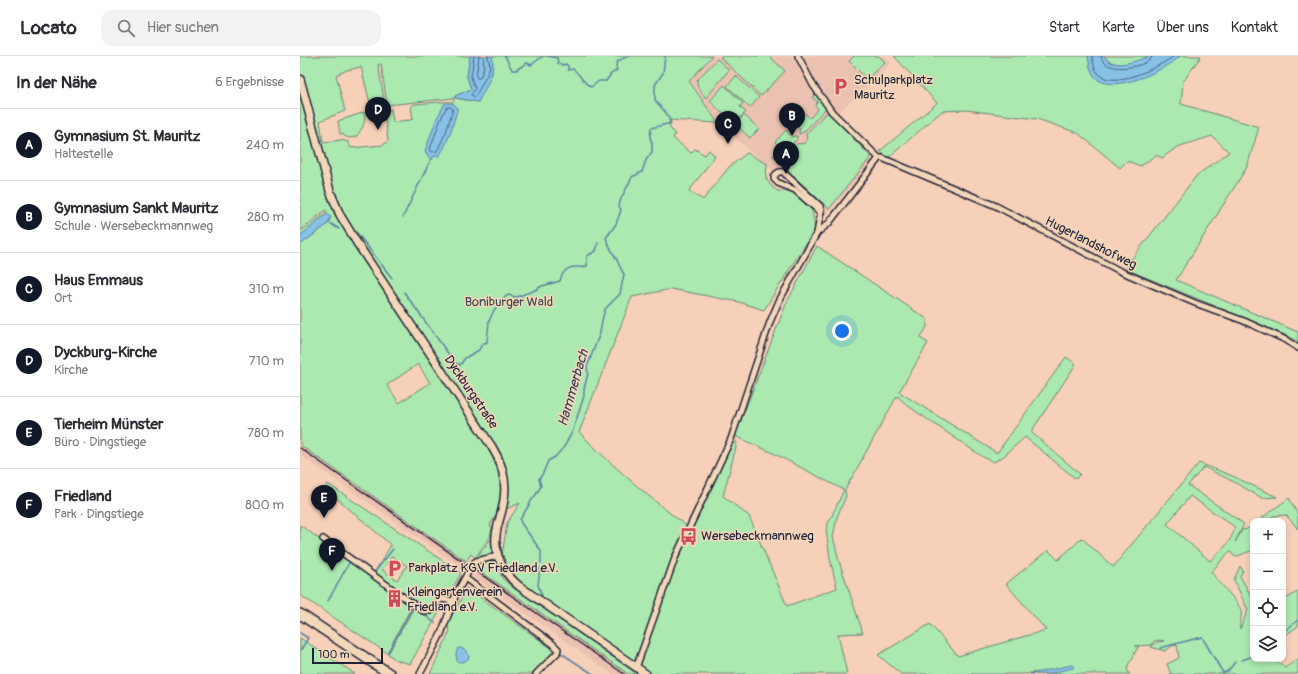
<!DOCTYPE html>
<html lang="de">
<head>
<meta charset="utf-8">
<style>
	:root { --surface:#fff; --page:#f2f2f3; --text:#2b2b33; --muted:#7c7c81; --line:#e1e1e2; --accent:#111827 }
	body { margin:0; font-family:Pangolin,sans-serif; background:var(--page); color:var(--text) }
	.controls { position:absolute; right:12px; bottom:12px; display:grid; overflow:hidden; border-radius:8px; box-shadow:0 2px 6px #0003 }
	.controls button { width:36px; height:36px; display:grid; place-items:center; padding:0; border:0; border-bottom:1px solid var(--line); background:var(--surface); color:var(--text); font:20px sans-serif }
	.scale { position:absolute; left:12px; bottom:10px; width:71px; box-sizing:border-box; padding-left:4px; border:2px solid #22223b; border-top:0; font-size:11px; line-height:14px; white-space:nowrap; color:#22223b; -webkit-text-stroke:3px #f3d7b9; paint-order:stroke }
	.you { position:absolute; left:542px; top:275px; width:14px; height:14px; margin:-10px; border:3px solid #fff; border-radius:50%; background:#1a73e8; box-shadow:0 0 0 6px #1a73e833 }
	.badge { display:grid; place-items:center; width:26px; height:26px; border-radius:50%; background:var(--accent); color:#fff; font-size:13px; font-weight:700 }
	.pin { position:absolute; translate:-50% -33px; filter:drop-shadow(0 1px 2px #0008) }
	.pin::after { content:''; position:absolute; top:21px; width:14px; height:12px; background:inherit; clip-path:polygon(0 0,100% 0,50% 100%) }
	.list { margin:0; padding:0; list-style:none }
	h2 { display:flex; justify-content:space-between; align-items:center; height:52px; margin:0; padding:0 16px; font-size:17px }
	h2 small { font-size:13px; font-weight:400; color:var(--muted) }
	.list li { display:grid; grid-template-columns:26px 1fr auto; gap:12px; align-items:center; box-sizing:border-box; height:72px; padding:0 16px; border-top:1px solid var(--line) }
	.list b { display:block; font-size:15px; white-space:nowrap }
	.list p { margin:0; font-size:13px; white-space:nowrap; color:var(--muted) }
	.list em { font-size:13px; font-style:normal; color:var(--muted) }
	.icon { flex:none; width:22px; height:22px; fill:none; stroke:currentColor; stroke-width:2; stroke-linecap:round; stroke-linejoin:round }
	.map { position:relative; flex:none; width:998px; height:618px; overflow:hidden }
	header { display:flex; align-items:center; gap:24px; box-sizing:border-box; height:56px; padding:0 20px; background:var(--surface); border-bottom:1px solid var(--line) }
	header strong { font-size:19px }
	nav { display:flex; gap:22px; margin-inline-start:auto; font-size:14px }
	.search { width:280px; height:36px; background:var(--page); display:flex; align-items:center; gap:10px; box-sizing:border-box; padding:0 14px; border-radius:12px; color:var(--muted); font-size:15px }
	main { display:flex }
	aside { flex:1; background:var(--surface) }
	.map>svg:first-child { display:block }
	.built { fill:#ebc1b1 }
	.green { fill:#abe9b0; stroke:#668676; fill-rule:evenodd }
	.water { fill:#87c1e6; stroke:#5f81a2 }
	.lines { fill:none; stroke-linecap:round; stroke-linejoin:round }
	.shore { stroke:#4a627f; stroke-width:1 }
	.stream { stroke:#5f81a2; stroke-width:1.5 }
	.street-casing { stroke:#22223b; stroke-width:8 }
	.secondary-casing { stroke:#22223b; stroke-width:10 }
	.highway-casing { stroke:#22223b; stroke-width:12 }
	.street { stroke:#f3d7b9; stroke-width:5 }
	.secondary { stroke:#f3d7b9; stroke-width:7 }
	.highway { stroke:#f3d7b9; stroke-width:9 }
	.rail { stroke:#22223b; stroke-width:1.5 }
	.labels { text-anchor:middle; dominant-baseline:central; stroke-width:3; stroke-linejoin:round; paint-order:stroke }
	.poi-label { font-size:13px; fill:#22223b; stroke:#f3d7b9; text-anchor:start }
	.street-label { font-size:13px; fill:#22223b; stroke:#f3d7b9 }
	.park-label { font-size:13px; fill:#3d4a52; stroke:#f3d7b9 }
	.water-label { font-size:14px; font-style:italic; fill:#36425d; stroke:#f3d7b9 }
</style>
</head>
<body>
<header>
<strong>Locato</strong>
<div class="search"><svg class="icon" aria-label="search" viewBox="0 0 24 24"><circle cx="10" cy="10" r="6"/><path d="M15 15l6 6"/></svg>Hier suchen</div>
<nav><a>Start</a><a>Karte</a><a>Über uns</a><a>Kontakt</a></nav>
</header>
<main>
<aside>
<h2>In der Nähe<small>6 Ergebnisse</small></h2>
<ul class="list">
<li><span class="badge">A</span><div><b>Gymnasium St. Mauritz</b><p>Haltestelle</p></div><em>240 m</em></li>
<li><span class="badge">B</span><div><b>Gymnasium Sankt Mauritz</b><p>Schule · Wersebeckmannweg</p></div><em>280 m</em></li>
<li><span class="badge">C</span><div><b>Haus Emmaus</b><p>Ort</p></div><em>310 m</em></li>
<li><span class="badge">D</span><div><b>Dyckburg-Kirche</b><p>Kirche</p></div><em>710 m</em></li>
<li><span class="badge">E</span><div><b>Tierheim Münster</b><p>Büro · Dingstiege</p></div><em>780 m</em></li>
<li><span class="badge">F</span><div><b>Friedland</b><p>Park · Dingstiege</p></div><em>800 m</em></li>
</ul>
</aside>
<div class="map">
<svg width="998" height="618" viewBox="0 0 998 618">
	<rect width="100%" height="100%" fill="#f6d0b9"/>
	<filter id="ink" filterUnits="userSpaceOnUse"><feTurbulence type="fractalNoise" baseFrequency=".025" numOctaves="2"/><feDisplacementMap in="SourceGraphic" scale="8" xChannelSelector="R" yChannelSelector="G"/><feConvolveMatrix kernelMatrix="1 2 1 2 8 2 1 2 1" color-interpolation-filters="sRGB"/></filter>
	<g filter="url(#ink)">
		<path class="built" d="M412,0H584L591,7L534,61L573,105L526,159L449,94L418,66L389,24Z
			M0,389L169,507L165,514L0,399Z
			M175,511L248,563L328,618H312L170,518Z"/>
		<path class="green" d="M0,0H170L167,21L171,33L155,40V42L178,46L192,18V0H412L389,25L418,67L369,64L370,72L375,78L373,82L391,97L395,93L405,99L409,94L415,100L389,135L403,144L429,111L447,97L467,108L466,122L471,130L478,135H491L512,154L515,173L464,254L439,246L371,233L332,241L279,376C313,411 350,442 389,472L434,383L437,387L423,440L449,460L487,550L537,532L530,503L526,472L544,434L473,397L435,380L486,248L517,190L627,263V271L620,282L628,287L599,336L697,397L766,301L776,308L731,376L780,418L776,423L725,381L704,400L694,406L683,401L608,350L597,340L545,434L546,440L537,461L533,481L539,505L563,577L538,578L547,618H352L272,563L212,519L202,500L207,467L220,447L197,457L190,469L192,472L190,481L175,502L171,498L166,505L0,389V189L28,168L27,158L0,180V176L27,156L26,154L0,174ZM81,8L87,49L154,42L153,46H140L115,48L111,50L113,63L107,65V64L93,66L91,53L84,54L88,85L83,89L51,92L48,86L42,84L23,86L20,65L45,55L36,19L47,14L61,11L71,51L85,49L78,9ZM118,308L130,327L99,347L87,329Z
			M421,0H439L441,1L443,0H469L485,15L461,40L420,1Z
			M554,0H579L585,6L567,23L549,5Z
			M594,0H788L792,15L877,3L880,0H901L883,26L881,48L959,71L947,111L876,224L998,276V286L990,281L828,214L827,209L897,119L929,96L912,80L877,91L862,102L856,99L841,110L827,105L820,112L778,77L737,63L666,54L642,55L588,102L580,95L637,47Z
			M804,0H852C839,5 814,15 804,0Z
			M417,3L429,14L406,42C401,36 397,32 397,24Z
			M436,20L459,41L450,52L427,30Z
			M424,29L443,47L440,51L446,56L433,68L410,45Z
			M516,37L527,51L504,76L499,78V76L500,73L493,67L503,56L510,62L518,53L515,49L518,46L512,41Z
			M65,56C65,69 63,71 56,81L49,82L44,80L43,78H40L38,65Z
			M527,57L530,58L571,101L529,153L484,111L487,107C483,99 492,93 498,87L500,88L505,87L507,83L506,78L525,58Z
			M444,59L459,73L450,82L435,68Z
			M486,74L492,81L495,80H497V83L478,104L473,100L481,92L475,86Z
			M899,407L930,419L977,441L962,442L936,427L904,411L888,429L944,468L935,486L942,474L947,473L953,469V494L935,501L930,495L911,516C917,524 939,547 941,554C943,561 938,567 940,573L948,554L934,524L940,510L943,515L940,520L953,544V603H976L985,612L998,603V618H871L867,608L879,602L877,589L872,590L865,595L851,591L857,586L864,585L859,584L854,585L852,589L835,590H839L834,598L833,603L829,607L827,614L830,618H735L734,616L726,618H601L578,599L630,568L658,600L746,574L706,528L748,494L758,504L782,482L813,511ZM890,440L935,471C932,486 921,495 910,505L867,468Z
			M28,428L161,517L110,608L96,604L88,598L116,548L74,517L91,489L25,432ZM92,500L107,510L97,524L82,514Z
			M989,442L998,459V473L986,459L973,460L967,465H958Z
			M0,469L112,550L87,597L0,539Z
			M191,483L193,499L178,503L180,497Z
			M194,503L203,523L212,531L337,618H328L173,510L183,506Z
			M167,532L251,592L253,596L231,618H130L150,575L147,569Z
			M998,535V570L983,581V538L988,542Z
			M0,582L55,618H0Z"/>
		<path class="water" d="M170,0H192C196,17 186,31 178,46L155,42V40L171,33L167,21Z
			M788,0H804C814,16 838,3 851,0C860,0 871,0 880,0C866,14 811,40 795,21C790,15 789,7 788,0Z
			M145,47C150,47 154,47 157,51V55L150,78L144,92L139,100H134L132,104L130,103L125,95L136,64Z
			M27,158L31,161L28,168L0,189V180Z
			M158,592C164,592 169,596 169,602C165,606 162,607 157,605L156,598Z
			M772,609L774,610L773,612L748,618H730Z"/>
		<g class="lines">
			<path class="shore" d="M174,0L171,21L175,33L171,39L175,41L188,17L190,10L188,0
				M179,0L176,20L178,23C185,16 184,9 183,0
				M792,0C793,6 794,13 798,17C812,35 861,10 874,0
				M801,0C803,18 842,12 851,3L852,0
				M147,51H150L153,53L146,76L137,95L132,96L130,93L140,65Z"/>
			<path class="stream" d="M205,0L212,14H216L227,7L231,9L243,0
				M247,0L257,2L258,7L263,9L266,8L268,10V14L273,13C280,18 283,27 291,31L299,25H306L311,18L317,14C313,4 323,3 329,0
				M103,161L131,103
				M28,166L39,173
				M57,177L92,222
				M104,236L155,307L160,309L165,302L179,294L182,288L187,286L189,265L194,254L205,241L208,239L216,241L233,235L242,230L260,225C262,216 268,210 277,211C282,211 282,212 287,210V200L296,195L298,187
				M233,442L220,464L221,467L241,495V507
				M234,442L241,430L239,423L243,417L248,405L255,401L264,391L273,374L284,340V333L288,317L287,311L300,277L302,265L305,253L320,238L324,218C319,211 318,204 313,197C310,191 308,189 306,182L316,168L321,154L319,150L321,143L332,121L342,116L346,104L352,96V87L350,81L351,72L371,67L367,58L355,44V29L363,17L365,0
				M240,512L238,529L242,540
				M74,517L93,493
				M28,545L50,505
				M112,550L120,556
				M123,558L135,567
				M226,564L243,577
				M983,576L998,564
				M0,577L8,582L0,595
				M239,582L254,593
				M860,592L902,581L923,617L928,615L935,606
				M88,596L113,551
				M261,597L293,618
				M942,604L953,600"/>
			<defs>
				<path id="street" d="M498,0L513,29L532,56L579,102H582L696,150L820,215L895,247L944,265L986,284L998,292
					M517,177L521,155L520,150L483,116C479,115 474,118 474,123L478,127L495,134L521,157
					M23,483L123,555H131L141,543L153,545
					M165,522L253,588L258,593L257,597L236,618
					M336,612L375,502L431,383L470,266L479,245L517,177L529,167L579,102
					M120,618L141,578L156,538L172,509L176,505L198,500"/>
				<path id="secondary" d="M0,23L30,135L40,159L57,187L192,391C202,407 207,424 204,443C203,454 199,463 197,473C192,495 202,516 219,530L346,618"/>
				<path id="highway" d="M0,558L90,618"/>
			</defs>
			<use href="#street" class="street-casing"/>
			<use href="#secondary" class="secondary-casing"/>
			<use href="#highway" class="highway-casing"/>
			<use href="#street" class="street"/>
			<use href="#secondary" class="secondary"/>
			<use href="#highway" class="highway"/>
			<path class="rail" d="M0,392L324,618"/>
		</g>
	</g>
	<defs>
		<symbol id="parking-bare" viewBox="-9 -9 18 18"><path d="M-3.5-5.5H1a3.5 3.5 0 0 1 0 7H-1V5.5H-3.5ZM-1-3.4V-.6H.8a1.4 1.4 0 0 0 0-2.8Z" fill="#d1495b" stroke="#f3d7b9" stroke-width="2.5" paint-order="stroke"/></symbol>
		<symbol id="bus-bare" viewBox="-9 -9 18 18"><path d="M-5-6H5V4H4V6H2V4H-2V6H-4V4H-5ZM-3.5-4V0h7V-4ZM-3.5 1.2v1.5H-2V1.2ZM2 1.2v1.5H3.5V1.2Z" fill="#d1495b" stroke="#f3d7b9" stroke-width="2.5" paint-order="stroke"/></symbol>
		<symbol id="building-bare" viewBox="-9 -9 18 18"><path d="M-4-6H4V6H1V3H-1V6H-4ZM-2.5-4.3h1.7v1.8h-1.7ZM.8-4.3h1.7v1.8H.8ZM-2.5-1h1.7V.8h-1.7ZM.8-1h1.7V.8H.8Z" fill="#d1495b" stroke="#f3d7b9" stroke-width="2.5" paint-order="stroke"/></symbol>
	</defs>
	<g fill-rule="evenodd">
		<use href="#parking-bare" x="528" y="18" width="25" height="25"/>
		<use href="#bus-bare" x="376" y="468" width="25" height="25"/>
		<use href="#parking-bare" x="82" y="500" width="25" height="25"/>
		<use href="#building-bare" x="82" y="530" width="25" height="25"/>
	</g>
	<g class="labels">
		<g class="poi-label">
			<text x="554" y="24">Schulparkplatz<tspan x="554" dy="15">Mauritz</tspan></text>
			<text x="401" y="480">Wersebeckmannweg</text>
			<text x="108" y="512">Parkplatz KGV Friedland e.V.</text>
			<text x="107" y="536">Kleingartenverein<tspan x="107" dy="15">Friedland e.V.</tspan></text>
		</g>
		<g class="street-label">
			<text transform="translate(791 187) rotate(27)">Hugerlandshofweg</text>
			<text transform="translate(171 336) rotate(56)">Dyckburgstraße</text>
		</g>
		<g class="park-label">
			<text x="209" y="246">Boniburger Wald</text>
		</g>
		<g class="water-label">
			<text transform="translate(273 332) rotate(-74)">Hammerbach</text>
		</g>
	</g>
</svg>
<div class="controls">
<button>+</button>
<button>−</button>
<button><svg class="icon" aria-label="locate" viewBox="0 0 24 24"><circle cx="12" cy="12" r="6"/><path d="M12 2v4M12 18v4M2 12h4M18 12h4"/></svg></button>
<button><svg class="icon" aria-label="layers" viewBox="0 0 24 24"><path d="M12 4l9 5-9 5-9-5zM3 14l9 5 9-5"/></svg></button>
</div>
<div class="scale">100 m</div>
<div class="you"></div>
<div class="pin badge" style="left:486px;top:118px">A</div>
<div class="pin badge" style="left:492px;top:80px">B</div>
<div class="pin badge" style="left:428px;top:88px">C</div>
<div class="pin badge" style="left:78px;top:74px">D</div>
<div class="pin badge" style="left:24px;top:462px">E</div>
<div class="pin badge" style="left:32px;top:515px">F</div>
</div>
</main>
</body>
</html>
